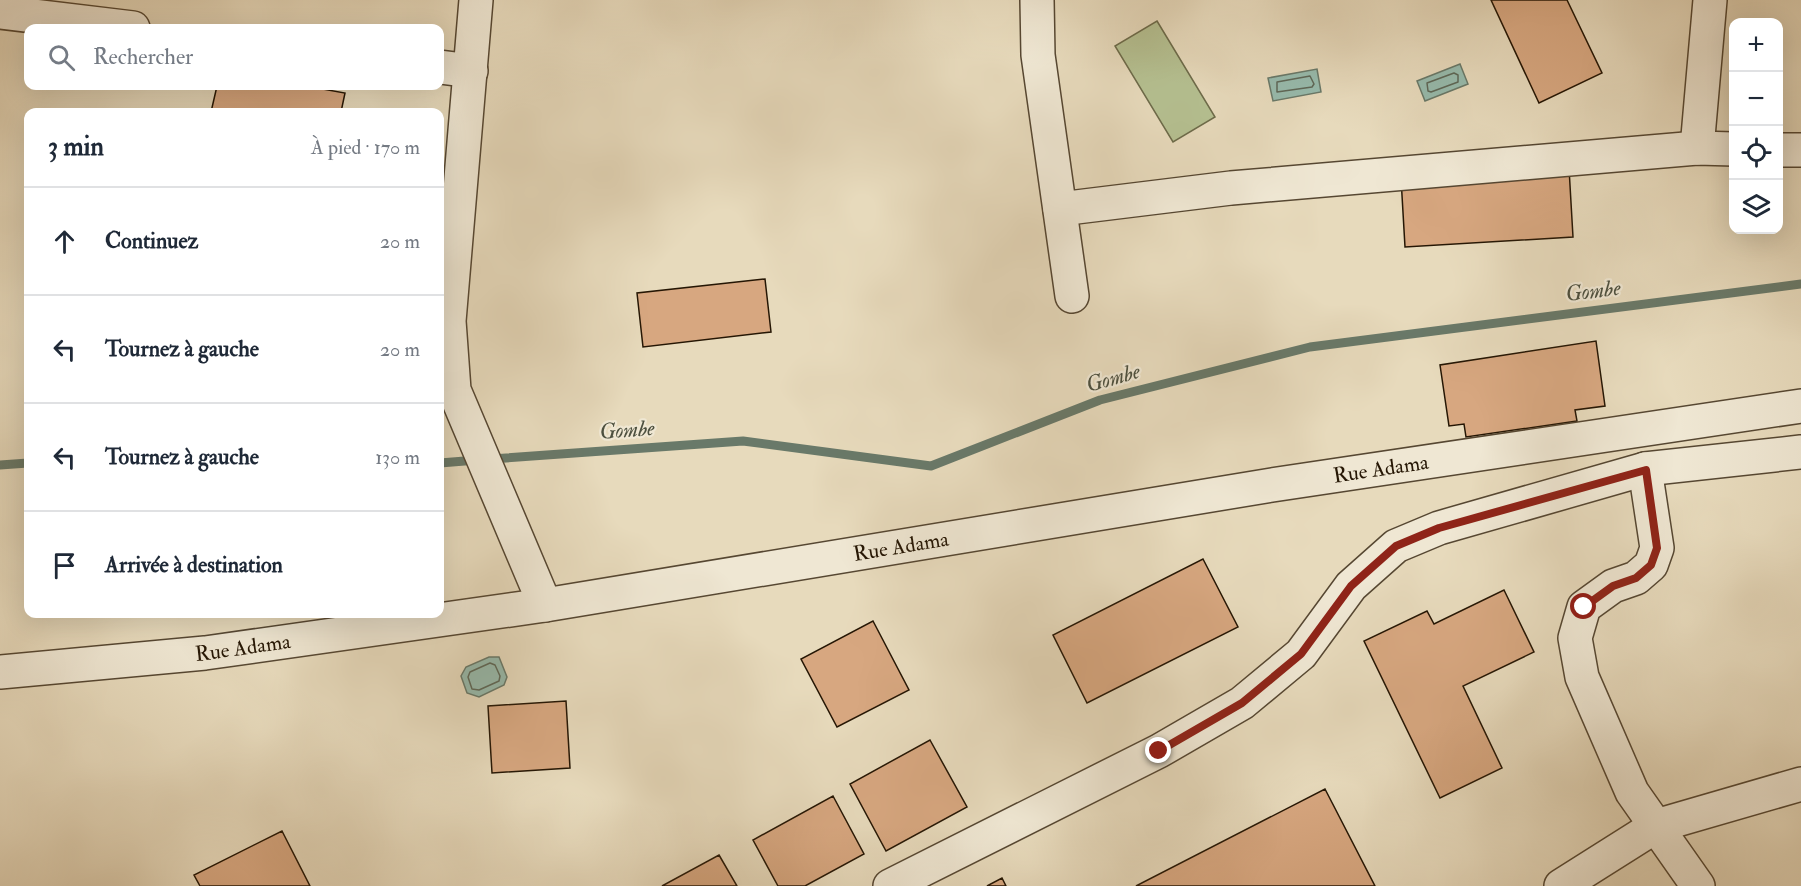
<!DOCTYPE html>
<html lang="fr">
<head>
<meta charset="utf-8">
<style>
	:root { --surface:#fff; --page:#f2f2f3; --text:#1f2937; --muted:#747a83; --line:#e0e1e3 }
	body { margin:0; font-family:"IM FELL Double Pica",serif; background:var(--page); color:var(--text) }
	.controls { position:absolute; right:18px; top:18px; display:grid; overflow:hidden; border-radius:12px; box-shadow:0 6px 24px #0002 }
	.controls button { width:54px; height:54px; display:grid; place-items:center; padding:0; border:0; border-bottom:2px solid var(--line); background:var(--surface); color:var(--text); font:30px sans-serif }
	.stop { position:absolute; width:18px; height:18px; margin:-14px; border:4px solid #8f2418; border-radius:50%; background:#fff }
	.stop.end { background:#8f2418; border-color:#fff; box-shadow:0 2px 6px #0008 }
	.list { margin:0; padding:0; list-style:none }
	h2 { display:flex; justify-content:space-between; align-items:center; height:78px; margin:0; padding:0 24px; font-size:26px }
	h2 small { font-size:20px; font-weight:400; color:var(--muted) }
	.list li { display:grid; grid-template-columns:39px 1fr auto; gap:18px; align-items:center; box-sizing:border-box; height:108px; padding:0 24px; border-top:2px solid var(--line) }
	.list b { display:block; font-size:22px; white-space:nowrap }
	.list em { font-size:20px; font-style:normal; color:var(--muted) }
	.icon { flex:none; width:33px; height:33px; fill:none; stroke:currentColor; stroke-width:2; stroke-linecap:round; stroke-linejoin:round }
	.map { position:relative; flex:none; width:1801px; height:886px; overflow:hidden }
	.search { position:absolute; background:var(--surface); box-shadow:0 6px 24px #0002; left:24px; top:24px; width:420px; height:66px; display:flex; align-items:center; gap:15px; box-sizing:border-box; padding:0 21px; border-radius:12px; color:var(--muted); font-size:22px }
	.panel { position:absolute; background:var(--surface); box-shadow:0 6px 24px #0002; left:24px; top:108px; width:420px; height:510px; border-radius:12px }
	.map>svg:first-child { display:block }
	.green { fill:#b5c091; stroke:#6d6b4a; stroke-width:1.5 }
	.water { fill:#97bbad; stroke:#697969; stroke-width:1.5 }
	.lines { fill:none; stroke-linecap:round; stroke-linejoin:round }
	.shore { stroke:#5e6858; stroke-width:1.5 }
	.stream { stroke:#697969; stroke-width:9 }
	.building { fill:#d7a780; stroke:#251604; stroke-width:1.5 }
	.minor-casing { stroke:#564732; stroke-width:36 }
	.minor { stroke:#efe7d3; stroke-width:33 }
	.route { stroke:#8f2418; stroke-width:8 }
	.labels { text-anchor:middle; dominant-baseline:central; stroke-width:4.5; stroke-linejoin:round; paint-order:stroke }
	.street-label { font-size:21px; fill:#251604; stroke:#efe7d3 }
	.water-label { font-size:22px; font-style:italic; fill:#4d503f; stroke:#efe7d3 }
</style>
</head>
<body>
<div class="map">
<svg width="1801" height="886" viewBox="0 0 1801 886">
	<rect width="100%" height="100%" fill="#e7dabc"/>
	<filter id="stains"><feTurbulence type="fractalNoise" baseFrequency=".00333" numOctaves="4"/><feColorMatrix values="0 0 0 0 .2 0 0 0 0 .09 0 0 0 0 .02 0 0 0 .5 -.17"/></filter>
	<radialGradient id="worn" r=".72"><stop offset=".6" stop-color="#630" stop-opacity="0"/><stop offset="1" stop-color="#630" stop-opacity=".3"/></radialGradient>
	<path class="green" d="M1157,21L1215,117L1173,142L1115,46Z"/>
	<path class="water" d="M1460,64L1468,84L1425,101L1417,81Z
		M1317,69L1321,92L1273,101L1268,78Z
		M489,657H499L507,677L504,685L479,697L467,693L461,676L466,667Z"/>
	<g class="lines">
		<path class="shore" d="M1454,73L1458,75V82L1431,92L1428,91L1427,83Z
			M1310,76L1314,84L1312,87L1277,92V82Z
			M490,663L495,665L500,676L499,681L479,690L472,689L468,677L470,672Z"/>
		<path class="stream" d="M491,459L743,441L931,466L1100,400L1310,347L1801,284
			M440,463L477,460
			M0,465L28,463"/>
	</g>
	<path class="building" d="M1491,0H1567L1602,73L1539,103Z
		M217,86H306L345,93L341,112H211Z
		M1569,168L1573,237L1405,247L1401,178Z
		M765,279L771,332L643,347L637,293Z
		M1596,341L1605,406L1575,410L1577,421L1466,437L1464,424L1449,426L1440,365Z
		M1203,559L1238,627L1087,703L1053,635Z
		M1504,590L1534,652L1463,686L1502,768L1440,798L1364,641L1427,611L1434,624Z
		M873,621L909,690L837,727L801,659Z
		M566,701L570,768L492,773L488,706Z
		M930,740L967,807L886,851L850,784Z
		M1325,789L1375,886H1136Z
		M833,796L864,854L805,886H778L753,840Z
		M282,831L310,886H200L194,875Z
		M719,855L737,886H662Z
		M1002,878L1006,886H987Z"/>
	<g class="lines">
		<defs>
			<g id="minor">
				<path d="M476,0L449,321L454,390L545,605"/>
				<path d="M1037,0L1038,55L1072,296"/>
				<path d="M0,12L133,28"/>
				<path d="M440,67L471,71"/>
				<path d="M1697,148L1710,0"/>
				<path d="M1778,150H1801"/>
				<path d="M1060,209L1231,188L1697,148L1734,149"/>
				<path d="M1645,469L1657,548L1651,565L1636,578L1613,586L1584,607L1575,638L1582,677L1632,792L1698,886"/>
				<path id="s1" d="M0,672L205,653L545,605L1272,485L1801,406"/>
				<path d="M890,886L1159,751L1242,703L1301,654L1351,586L1396,546L1439,528L1645,469L1801,452"/>
				<path d="M1561,886L1656,826L1801,784"/>
			</g>
		</defs>
		<use href="#minor" class="minor-casing"/>
		<use href="#minor" class="minor"/>
	</g>
	<g class="lines">
		<path class="route" d="M1159,751L1242,703L1301,654L1351,586L1396,546L1439,528L1646,470L1657,548L1651,565L1636,578L1613,586L1584,607"/>
	</g>
	<g class="labels">
		<g class="street-label">
			<text stroke="none"><textPath href="#s1" startOffset="1396">Rue Adama</textPath></text>
			<text stroke="none"><textPath href="#s1" startOffset="910">Rue Adama</textPath></text>
			<text stroke="none"><textPath href="#s1" startOffset="244">Rue Adama</textPath></text>
		</g>
		<g class="water-label">
			<text transform="translate(1593 291) rotate(-7)">Gombe</text>
			<text transform="translate(1113 378) rotate(-16)">Gombe</text>
			<text transform="translate(627 430) rotate(-4)">Gombe</text>
		</g>
	</g>
	<rect width="100%" height="100%" filter="url(#stains)"/>
	<rect width="100%" height="100%" fill="url(#worn)"/>
</svg>
<div class="controls">
<button>+</button>
<button>−</button>
<button><svg class="icon" aria-label="locate" viewBox="0 0 24 24"><circle cx="12" cy="12" r="6"/><path d="M12 2v4M12 18v4M2 12h4M18 12h4"/></svg></button>
<button><svg class="icon" aria-label="layers" viewBox="0 0 24 24"><path d="M12 4l9 5-9 5-9-5zM3 14l9 5 9-5"/></svg></button>
</div>
<div class="stop" style="left:1584px;top:607px"></div>
<div class="stop end" style="left:1159px;top:751px"></div>
<div class="search"><svg class="icon" aria-label="search" viewBox="0 0 24 24"><circle cx="10" cy="10" r="6"/><path d="M15 15l6 6"/></svg>Rechercher</div>
<section class="panel">
<h2>3 min<small>À pied · 170 m</small></h2>
<ul class="list">
<li><svg class="icon" aria-label="ahead" viewBox="0 0 24 24"><path d="M12 20V5M6 11l6-6 6 6"/></svg><div><b>Continuez</b></div><em>20 m</em></li>
<li><svg class="icon" aria-label="left" viewBox="0 0 24 24"><path d="M17 20v-9H6M10 6l-5 5 5 5"/></svg><div><b>Tournez à gauche</b></div><em>20 m</em></li>
<li><svg class="icon" aria-label="left" viewBox="0 0 24 24"><path d="M17 20v-9H6M10 6l-5 5 5 5"/></svg><div><b>Tournez à gauche</b></div><em>130 m</em></li>
<li><svg class="icon" aria-label="arrive" viewBox="0 0 24 24"><path d="M6 21V4h12l-3 4 3 4H6"/></svg><div><b>Arrivée à destination</b></div></li>
</ul>
</section>
</div>
</body>
</html>
